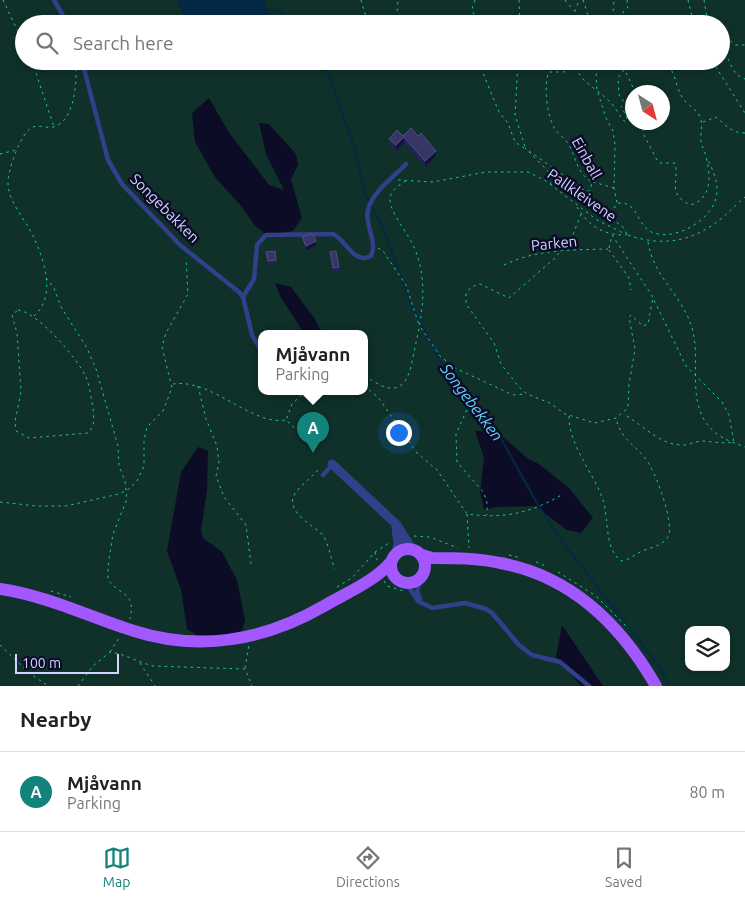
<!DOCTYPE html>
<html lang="en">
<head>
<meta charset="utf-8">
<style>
	:root { --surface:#fff; --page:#f2f2f2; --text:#222; --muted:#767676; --line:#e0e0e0; --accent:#13847c }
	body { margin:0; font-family:Ubuntu,sans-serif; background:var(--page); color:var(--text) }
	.controls { position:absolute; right:15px; bottom:15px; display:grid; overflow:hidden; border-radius:10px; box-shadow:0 2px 8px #0003 }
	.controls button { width:45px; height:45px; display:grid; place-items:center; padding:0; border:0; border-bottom:1px solid var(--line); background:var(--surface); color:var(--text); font:25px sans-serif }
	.compass { position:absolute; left:625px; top:85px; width:45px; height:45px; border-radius:50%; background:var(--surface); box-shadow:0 2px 8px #0003; rotate:144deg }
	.scale { position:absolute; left:15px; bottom:12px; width:104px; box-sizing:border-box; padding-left:5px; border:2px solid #d1d4ff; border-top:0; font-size:14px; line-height:18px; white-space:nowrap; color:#d1d4ff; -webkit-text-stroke:4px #0c0c26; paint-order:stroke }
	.you { position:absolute; left:398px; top:432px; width:18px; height:18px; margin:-12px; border:4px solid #fff; border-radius:50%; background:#1a73e8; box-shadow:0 0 0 8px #1a73e833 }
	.badge { display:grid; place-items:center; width:32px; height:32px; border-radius:50%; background:var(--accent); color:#fff; font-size:16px; font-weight:700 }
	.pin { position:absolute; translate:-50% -41px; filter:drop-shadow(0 1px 2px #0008) }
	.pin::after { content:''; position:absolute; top:26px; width:18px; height:15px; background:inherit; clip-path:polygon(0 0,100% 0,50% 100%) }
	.popup { position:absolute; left:258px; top:330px; width:110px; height:65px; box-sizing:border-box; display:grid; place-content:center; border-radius:10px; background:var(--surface); filter:drop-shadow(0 1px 4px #0005); font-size:16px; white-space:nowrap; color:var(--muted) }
	.popup b { font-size:19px; color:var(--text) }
	.popup::after { content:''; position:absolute; left:50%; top:100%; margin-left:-10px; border:10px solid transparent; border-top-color:var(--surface) }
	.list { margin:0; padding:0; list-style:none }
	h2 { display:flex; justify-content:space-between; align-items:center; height:65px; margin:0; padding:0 20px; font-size:21px }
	h2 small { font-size:16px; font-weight:400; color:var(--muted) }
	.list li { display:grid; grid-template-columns:32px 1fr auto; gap:15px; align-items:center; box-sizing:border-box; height:80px; padding:0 20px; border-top:1px solid var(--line) }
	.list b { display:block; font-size:19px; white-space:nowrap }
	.list p { margin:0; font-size:16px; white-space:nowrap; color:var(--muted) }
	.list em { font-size:16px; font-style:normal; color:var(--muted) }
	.icon { flex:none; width:28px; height:28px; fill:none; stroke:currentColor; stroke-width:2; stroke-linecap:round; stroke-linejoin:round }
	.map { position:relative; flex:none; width:745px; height:686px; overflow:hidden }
	.search { position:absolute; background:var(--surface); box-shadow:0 2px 8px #0003; left:15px; right:15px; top:15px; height:55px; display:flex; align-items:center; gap:12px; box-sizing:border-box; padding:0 18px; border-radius:28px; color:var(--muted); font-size:19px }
	.sheet { height:145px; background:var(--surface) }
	nav { display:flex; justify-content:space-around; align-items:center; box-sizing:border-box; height:70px; border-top:1px solid var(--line); background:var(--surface); font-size:14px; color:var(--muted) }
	nav a { display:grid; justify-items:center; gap:2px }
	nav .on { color:var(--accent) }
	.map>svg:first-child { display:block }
	.green { fill:#0f312a; fill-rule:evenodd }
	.water { fill:#042947 }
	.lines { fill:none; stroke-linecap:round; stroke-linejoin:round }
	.stream { stroke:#042947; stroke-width:2 }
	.path { stroke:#21c39c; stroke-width:1; stroke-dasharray:2.5 4; stroke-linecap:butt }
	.service { stroke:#323f8a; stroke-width:4.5 }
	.minor { stroke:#323f8a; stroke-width:9 }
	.primary { stroke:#a358ff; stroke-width:12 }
	.wall { fill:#242356 }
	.shaded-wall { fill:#13123b }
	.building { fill:#373668; stroke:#4f4f80 }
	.labels { text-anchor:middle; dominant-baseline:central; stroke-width:5; stroke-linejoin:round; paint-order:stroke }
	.street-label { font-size:15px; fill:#d1d4ff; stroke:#0c0c26 }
	.water-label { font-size:16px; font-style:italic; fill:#5fd2ff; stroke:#0c0c26 }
</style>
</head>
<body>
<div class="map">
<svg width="745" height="686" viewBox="0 0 745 686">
	<rect width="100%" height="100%" fill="#0c0c26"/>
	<path class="green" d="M0,0H178L188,24H24V61H721V24H264L268,16L265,0H745V686H603L562,625L556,657L581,686H0ZM632,92H662V122H632ZM209,98L228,131L269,185L284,190L266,154L259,123L269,124L296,154L298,165L291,179L302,218L293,231L267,235L255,226L242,207L215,177L195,142L192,113ZM275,283L291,287L315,319L322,334H364V392H262V334H301L302,330L280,296ZM475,431H496L527,458L539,464L570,489L593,518L581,533L567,530L535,506L497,507L484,510L480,492L484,457ZM198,447L208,451L207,490L201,530L203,538L222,552L237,580L245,620L240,637H199L187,629L181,590L167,551L181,472ZM689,630H726V667H689Z"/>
	<path class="water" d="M178,0H265L268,16L264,24H188Z"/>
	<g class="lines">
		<path class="stream" d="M266,9L279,11L292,24
			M320,61L329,75L356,152L364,192L383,228L411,304L447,375L471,406L499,435L538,505L561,540L658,665L669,686"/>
		<path class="path" d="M3,0L24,44
			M361,0L368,24
			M475,0L472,9L477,24
			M519,0L520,24
			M565,0L574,11
			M583,0L591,24
			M627,0L628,7L623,12L624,18L631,24
			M688,0L694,24
			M704,0L708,24
			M396,24L398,0
			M579,24L575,12L579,0
			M612,24L614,0
			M721,32L735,45H745
			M721,48C731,58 730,74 745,79
			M32,61L54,127
			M482,61L483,73L499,112L508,123L515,142L524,148
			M518,61L515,115L525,147
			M575,61C577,81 595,87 608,100C614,105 618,113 623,120L626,122L627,118L621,106L629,114L632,113
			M600,61L596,76L597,90L606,118L613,131L615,145L614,188L617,203L612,212L613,220L622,226L627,234
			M621,61L635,92
			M712,61L745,113
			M624,70L618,78L619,95L632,112
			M641,122L644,135L657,160L660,163H675C680,183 666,192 690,205C712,199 711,176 706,157C705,151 702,147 701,142C700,132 704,124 699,115C694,107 684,103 681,95C675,84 675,68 663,61
			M703,122L716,117C726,125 731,133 745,133
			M0,154L16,150
			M398,180L433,182L486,172H528L546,181L597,220L627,235
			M593,182L614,188
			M551,185L548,171L525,148L585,191H590L592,182C577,173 577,161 570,147C566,139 559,135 555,129C547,117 543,84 549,72H564L575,66
			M618,203C639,201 636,227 654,233C678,241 717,217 717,191C717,179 712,168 707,158
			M577,207C588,225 603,235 624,235
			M581,214L572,237L555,258L509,298L480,284L471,287L466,294V304L494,343L501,364L519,387L527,394L550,403L565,414L595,423L616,418L628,408L629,384L635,349L629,317L631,315L643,326L648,324L653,297
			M612,235L651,294L686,366L722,402L729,415L734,442C723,444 715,442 703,441C697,441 691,444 685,445C659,446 644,425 623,414
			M628,235C662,247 693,242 722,218C730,211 737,204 745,197
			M648,242C653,275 679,293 690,322C705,359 680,410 720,436C728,441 737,444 745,447
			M378,248L383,251L406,285L419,325
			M609,248L612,236
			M609,250L629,278L631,290
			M504,265C537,249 572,250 608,249
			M46,278L54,288L61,307L87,348L96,369L118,446L119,466L125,481L127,499L113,534L108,566V580C122,597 136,592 130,619
			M18,310C39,313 77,358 86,377C90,387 91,398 93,408C94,418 95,426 88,433L29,438L16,431L15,422L21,391L17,333L12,315Z
			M34,316C56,297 45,262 34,238C27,221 9,204 8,184C7,172 21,131 33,127C40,124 48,130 56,126C75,118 78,79 75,61
			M421,328L440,356L455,368L513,395L526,394
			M455,369L454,376L467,397L469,405L456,434L457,462L484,493L487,503V515
			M364,377C372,379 378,385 385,387C408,394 411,367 414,352C422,316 429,282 414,247C409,235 389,211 390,199C390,190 400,185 407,180
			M173,384C212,378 251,426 286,420
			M198,386L206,419L217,446L219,463L216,476L224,497L246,525L251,564
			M364,386L378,397L417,453L437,470L467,514C505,519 531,513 563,494
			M569,416C569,447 593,471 603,500C609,519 604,548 621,561C630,560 636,553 645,550C654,547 662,545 668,537C675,524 655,469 645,458C633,443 622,440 616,419
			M299,432L286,420L292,404L305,392
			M318,470C303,487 279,497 302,518C308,524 315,528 321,533C329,542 330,558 335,569
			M0,502L36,506H66L119,494L129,489L137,481L144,466V440L147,427L163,411L172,388L162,347L166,333L188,294L186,258
			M467,514L469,548
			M414,536L430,537L458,548
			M375,552L377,560
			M509,555L522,558
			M536,562L548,567
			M558,572L596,596L629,629
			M384,581L387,586L404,591
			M337,587L352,578L375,552L389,543
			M51,591L71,597
			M0,645L28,672L48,686
			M110,652L119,638
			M140,663L155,686
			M245,668L249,645
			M78,686L93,666L110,652C125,654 138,662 153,666L245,669L252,686"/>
		<path class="service" d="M54,0L68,24
			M82,61L108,160L122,184L180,245L239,292L243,297L252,335L262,352
			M243,297L254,279L257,245L266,235L333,234C347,240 353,265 371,256C378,241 364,225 368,210C372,192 394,177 406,164
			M323,475L333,464
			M406,583L418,601L432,608L465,603L486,609L492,613L519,645L532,655L560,662L589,686
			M420,599L417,591L421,578"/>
		<path class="minor" d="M332,464L397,525L412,549
			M396,528L398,544L396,553"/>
		<path class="primary" d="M391 566a17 17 0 1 1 34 0a17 17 0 1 1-34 0Z
			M422,555L432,558C455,558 478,558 500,563C571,576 621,625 656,686
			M0,589C48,596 89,617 134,631C200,652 265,640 324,606C346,593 374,582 391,562"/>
	</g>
	<path class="wall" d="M403,136L436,156L425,167L404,143L396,151L389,144V139Z
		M302,237L316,246L306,250L302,241Z
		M266,252L276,260V264L268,265Z
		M330,252L339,267V271L333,272Z"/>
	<path class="shaded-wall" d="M404,137V143L396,151V145Z
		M436,151V156L425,167V161Z
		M316,241V246L306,250V246Z"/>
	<path class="building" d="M411,128L418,136L421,133L436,151L425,161L404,137L396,145L389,139L397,130L403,136Z
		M313,234L316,241L306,246L302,237Z
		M275,251L276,260L268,261L266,252Z
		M336,251L339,267L333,268L330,252Z"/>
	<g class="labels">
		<g class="street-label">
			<text transform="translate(587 158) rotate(61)">Einball</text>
			<text transform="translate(582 195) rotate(35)">Pallkleivene</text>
			<text transform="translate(165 208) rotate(45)">Songebakken</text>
			<text transform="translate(554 243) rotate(-6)">Parken</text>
		</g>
		<g class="water-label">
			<text transform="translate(472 402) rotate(53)">Songebekken</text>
		</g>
	</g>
</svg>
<div class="controls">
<button><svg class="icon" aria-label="layers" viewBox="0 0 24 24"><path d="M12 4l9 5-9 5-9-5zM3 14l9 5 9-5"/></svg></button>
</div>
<svg class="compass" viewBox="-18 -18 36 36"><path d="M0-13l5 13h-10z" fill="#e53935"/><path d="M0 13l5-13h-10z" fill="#767676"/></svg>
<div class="scale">100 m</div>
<div class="you"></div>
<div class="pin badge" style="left:313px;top:453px">A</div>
<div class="popup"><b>Mjåvann</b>Parking</div>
<div class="search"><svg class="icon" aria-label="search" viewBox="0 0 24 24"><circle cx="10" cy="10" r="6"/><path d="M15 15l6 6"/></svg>Search here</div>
</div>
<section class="sheet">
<h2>Nearby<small></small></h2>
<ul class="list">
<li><span class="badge">A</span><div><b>Mjåvann</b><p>Parking</p></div><em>80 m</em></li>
</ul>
</section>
<nav>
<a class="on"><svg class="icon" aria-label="map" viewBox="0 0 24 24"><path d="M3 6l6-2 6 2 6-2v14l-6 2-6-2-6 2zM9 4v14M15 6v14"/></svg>Map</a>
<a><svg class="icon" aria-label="directions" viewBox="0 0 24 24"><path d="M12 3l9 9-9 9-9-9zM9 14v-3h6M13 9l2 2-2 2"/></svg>Directions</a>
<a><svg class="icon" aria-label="saved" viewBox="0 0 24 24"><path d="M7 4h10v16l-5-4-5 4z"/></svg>Saved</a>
</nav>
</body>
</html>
